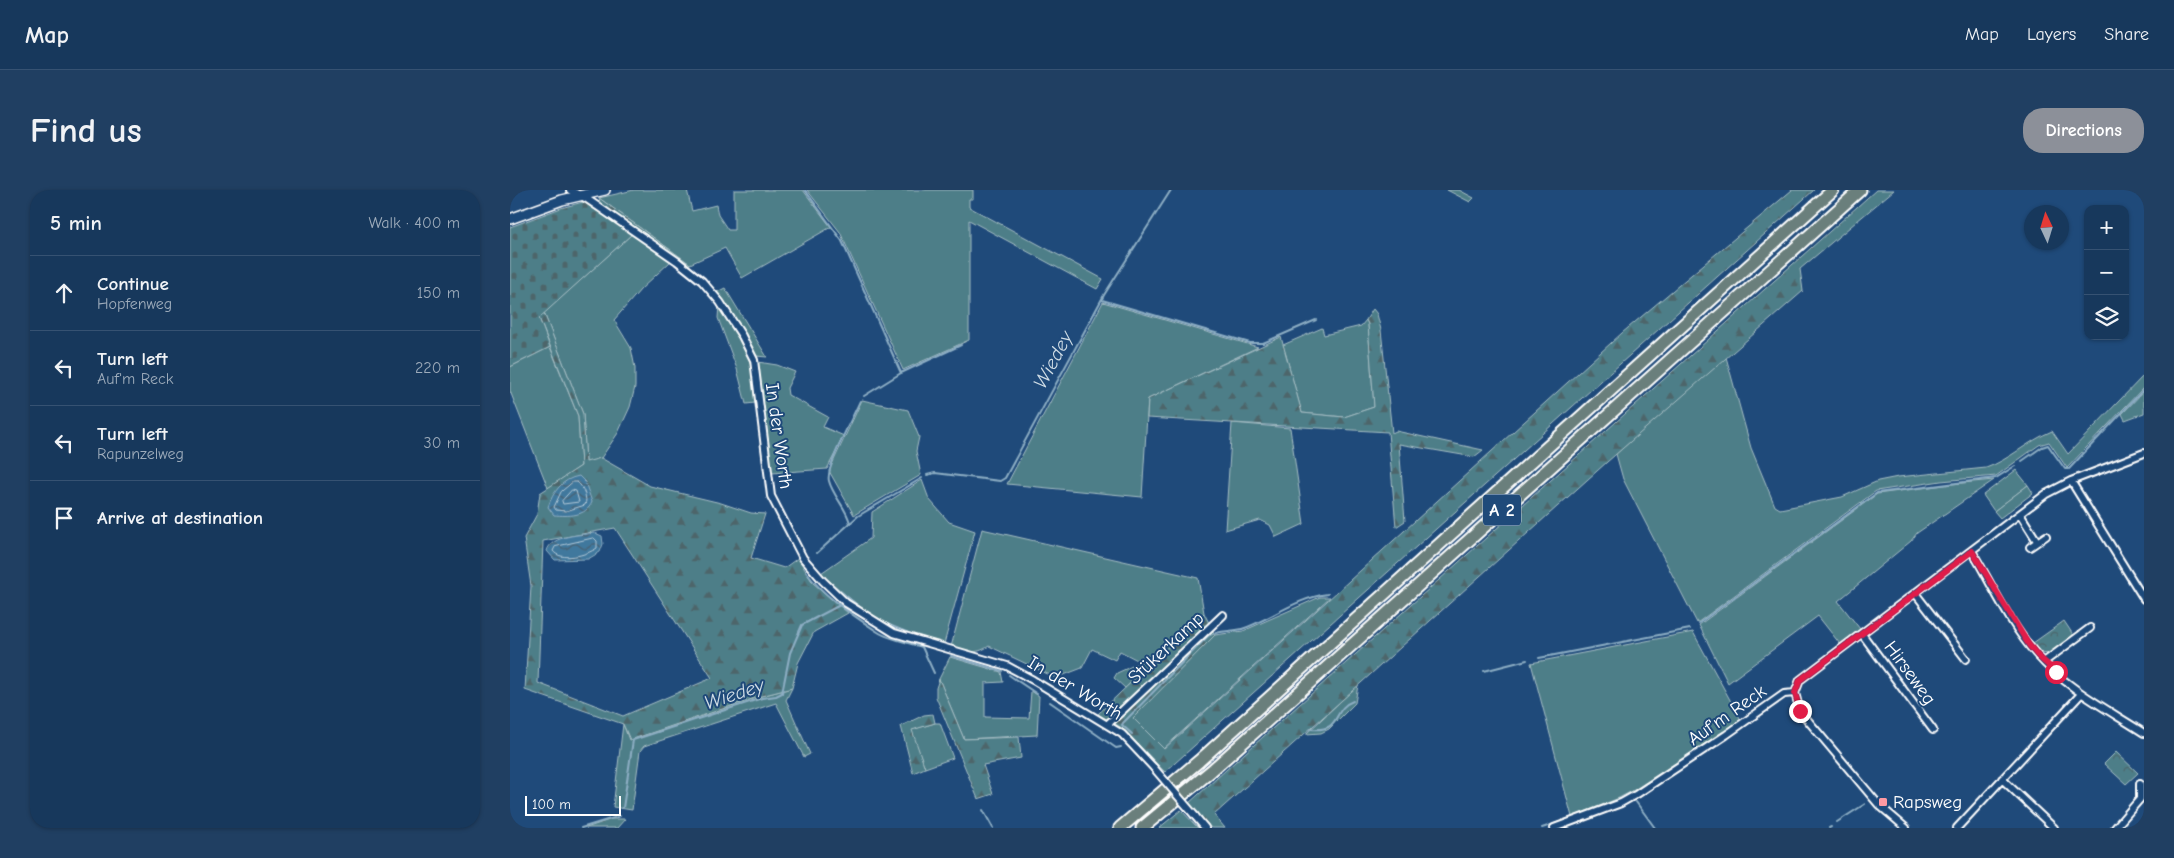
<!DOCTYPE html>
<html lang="en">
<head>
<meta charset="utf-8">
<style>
	:root { --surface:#17385c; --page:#203f62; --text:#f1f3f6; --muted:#9eacbb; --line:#365272; --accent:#8c9099 }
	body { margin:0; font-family:"Comic Neue",sans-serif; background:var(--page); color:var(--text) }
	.controls { position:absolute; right:15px; top:15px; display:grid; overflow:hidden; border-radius:10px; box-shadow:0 1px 4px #0004 }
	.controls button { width:45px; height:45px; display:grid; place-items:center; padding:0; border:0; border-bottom:1px solid var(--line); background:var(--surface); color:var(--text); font:25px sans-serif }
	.compass { position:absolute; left:1514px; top:15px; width:45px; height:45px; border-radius:50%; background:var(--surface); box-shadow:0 1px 4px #0004; rotate:356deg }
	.scale { position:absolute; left:15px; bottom:12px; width:96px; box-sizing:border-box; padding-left:5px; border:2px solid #fff; border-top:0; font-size:14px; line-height:18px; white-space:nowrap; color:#fff; -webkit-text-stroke:4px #1f4a7a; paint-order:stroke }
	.stop { position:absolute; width:15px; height:15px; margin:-11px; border:4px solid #e11d48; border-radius:50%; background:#fff }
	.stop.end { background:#e11d48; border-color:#fff; box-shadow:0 1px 5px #0008 }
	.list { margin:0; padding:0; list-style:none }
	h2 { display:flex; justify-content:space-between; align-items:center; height:65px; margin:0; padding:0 20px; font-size:21px }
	h2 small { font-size:16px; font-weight:400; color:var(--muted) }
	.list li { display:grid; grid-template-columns:32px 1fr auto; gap:15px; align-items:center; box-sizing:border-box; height:75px; padding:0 20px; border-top:1px solid var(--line) }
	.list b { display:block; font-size:19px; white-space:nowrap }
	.list p { margin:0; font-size:16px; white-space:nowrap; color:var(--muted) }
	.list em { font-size:16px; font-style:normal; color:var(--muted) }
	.icon { flex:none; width:28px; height:28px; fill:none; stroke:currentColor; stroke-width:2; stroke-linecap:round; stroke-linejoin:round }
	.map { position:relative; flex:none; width:1634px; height:638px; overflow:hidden; border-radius:20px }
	header { display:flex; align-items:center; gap:30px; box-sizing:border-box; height:70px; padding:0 25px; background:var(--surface); border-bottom:1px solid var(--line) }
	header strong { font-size:24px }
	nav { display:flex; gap:28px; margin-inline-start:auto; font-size:18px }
	.intro { display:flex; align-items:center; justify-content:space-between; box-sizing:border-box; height:120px; padding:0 30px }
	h1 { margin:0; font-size:35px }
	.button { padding:12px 22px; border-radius:20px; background:var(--accent); color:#fff; font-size:18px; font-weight:700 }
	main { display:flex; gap:30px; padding:0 30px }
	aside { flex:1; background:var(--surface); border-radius:20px; box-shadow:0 1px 4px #0004 }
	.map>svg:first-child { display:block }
	.green { fill:#4e7e88; stroke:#a6bec4 }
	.forest { fill:url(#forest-firs); stroke:#a6bec4; fill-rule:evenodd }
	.cemetery { fill:url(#cemetery-stones); stroke:#a6bec4 }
	.park { fill:url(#park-crowns); stroke:#a6bec4 }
	.water { fill:url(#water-waves); stroke:#8daec4 }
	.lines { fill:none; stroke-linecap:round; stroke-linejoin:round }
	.shore { stroke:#b3c9d8; stroke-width:1 }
	.stream { stroke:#8daec4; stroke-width:2 }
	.street-casing { stroke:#fff; stroke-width:10 }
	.secondary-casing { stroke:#fff; stroke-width:12 }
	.highway-casing { stroke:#fff; stroke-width:15 }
	.street { stroke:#1f4a7a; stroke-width:6 }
	.secondary { stroke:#1f4a7a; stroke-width:9 }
	.highway { stroke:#6b7f7c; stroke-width:11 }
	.street-bridge-casing { stroke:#fff; stroke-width:10; stroke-linecap:butt }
	.street-bridge { stroke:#1f4a7a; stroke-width:6 }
	.route { stroke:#e11d48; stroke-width:6 }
	.poi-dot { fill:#ff9aa2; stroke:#1f4a7a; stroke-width:2 }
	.labels { text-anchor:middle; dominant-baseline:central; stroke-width:4; stroke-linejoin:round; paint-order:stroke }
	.shield { fill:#1f4a7a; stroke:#bcc9d7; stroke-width:1 }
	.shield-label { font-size:18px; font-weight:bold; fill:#fff }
	.street-label { font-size:19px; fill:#fff; stroke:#1f4a7a }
	.poi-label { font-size:19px; fill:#fff; stroke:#1f4a7a; text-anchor:start }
	.water-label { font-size:20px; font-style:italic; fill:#d0dde6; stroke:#1f4a7a }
</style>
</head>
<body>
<header>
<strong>Map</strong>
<nav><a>Map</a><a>Layers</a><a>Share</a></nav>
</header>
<div class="intro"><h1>Find us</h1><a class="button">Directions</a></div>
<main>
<aside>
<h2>5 min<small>Walk · 400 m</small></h2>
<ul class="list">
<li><svg class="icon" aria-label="ahead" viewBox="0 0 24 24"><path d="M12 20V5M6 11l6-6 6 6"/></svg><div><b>Continue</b><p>Hopfenweg</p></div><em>150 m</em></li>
<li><svg class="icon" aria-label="left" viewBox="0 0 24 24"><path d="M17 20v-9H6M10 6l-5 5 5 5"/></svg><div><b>Turn left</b><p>Auf'm Reck</p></div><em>220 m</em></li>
<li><svg class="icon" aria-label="left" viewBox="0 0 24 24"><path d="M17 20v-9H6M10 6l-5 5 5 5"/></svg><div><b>Turn left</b><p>Rapunzelweg</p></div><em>30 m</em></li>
<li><svg class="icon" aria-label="arrive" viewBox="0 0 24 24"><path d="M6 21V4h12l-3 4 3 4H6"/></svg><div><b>Arrive at destination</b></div></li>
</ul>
</aside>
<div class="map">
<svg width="1634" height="638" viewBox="0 0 1634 638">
	<defs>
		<pattern id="forest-firs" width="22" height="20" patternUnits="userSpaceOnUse" patternTransform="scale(1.25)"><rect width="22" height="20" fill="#4e7e88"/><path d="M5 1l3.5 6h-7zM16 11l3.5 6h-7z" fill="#4d656a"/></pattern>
		<pattern id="cemetery-stones" width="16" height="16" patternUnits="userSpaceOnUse" patternTransform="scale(1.25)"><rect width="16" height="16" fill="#4e7e88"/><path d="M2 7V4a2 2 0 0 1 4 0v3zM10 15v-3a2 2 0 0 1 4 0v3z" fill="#4d656a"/></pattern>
		<pattern id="park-crowns" width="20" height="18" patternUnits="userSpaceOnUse" patternTransform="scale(1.25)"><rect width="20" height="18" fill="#4e7e88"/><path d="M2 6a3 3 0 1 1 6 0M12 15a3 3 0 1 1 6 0" fill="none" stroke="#4d656a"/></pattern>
		<pattern id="water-waves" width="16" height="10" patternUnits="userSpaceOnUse" patternTransform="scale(1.25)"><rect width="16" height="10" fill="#41789d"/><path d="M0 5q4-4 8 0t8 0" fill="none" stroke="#476070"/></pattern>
	</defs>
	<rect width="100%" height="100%" fill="#1f4a7a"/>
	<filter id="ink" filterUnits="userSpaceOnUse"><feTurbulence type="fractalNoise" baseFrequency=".02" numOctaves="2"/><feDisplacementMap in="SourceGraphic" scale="10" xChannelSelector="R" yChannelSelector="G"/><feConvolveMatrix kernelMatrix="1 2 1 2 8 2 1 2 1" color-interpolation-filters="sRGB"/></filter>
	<g filter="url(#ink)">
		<path class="green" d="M124,0H177L182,21L206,15L208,25L218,40H224V0H293L321,37L232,88L215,58L180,74L89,8Z
			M297,0H463V9H459V17L593,89L587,99L459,30V150L393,180L330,42Z
			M122,44L161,71L131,99L104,130L121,158L125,178V197L120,217L108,243L91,268L76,273L73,224L34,123Z
			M215,98L257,167L246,166L236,146L207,102Z
			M593,112L748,157L638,209L632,307L497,294Z
			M209,114L231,149L241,171L245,213L236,214L227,179L208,128Z
			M856,130L858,134L864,217L834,227L792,223L773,155L812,138L814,145L851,136Z
			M40,157L68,226L71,276L38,298L0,201V177Z
			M1216,167L1241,258L1265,316L1270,319L1332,307L1368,291L1388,287L1476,278C1499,270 1518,251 1542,241L1558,264L1634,185V197L1557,278L1539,252L1529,255L1486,286L1431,291L1366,301L1187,433L1113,289L1106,264Z
			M248,172L267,175L285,182L277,198L278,205L318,227L313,237L334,246L317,279L262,283Z
			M1634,201V223L1615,230L1612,224Z
			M352,210L398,220L409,247L406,261L411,285L344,325L319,281Z
			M722,233L780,238L794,334L766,347L760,335L750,330L715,340Z
			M1506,280L1518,295L1484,321L1473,305Z
			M412,290L419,309L439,332L465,341L434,454C412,447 389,441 369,429C347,416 330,400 311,383L361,348L362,322Z
			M1484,290L1407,343L1401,351L1328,411L1350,439L1330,454L1308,426L1218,493L1189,435L1367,304L1442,294Z
			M472,339L688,388L694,423L615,498L604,488L607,483L631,472L610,461L605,470L582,459L572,478L546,488L479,456C466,465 456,462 441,457Z
			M810,407H820L653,559L622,528L705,445L733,441Z
			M1183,442L1231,530L1124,600L1109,608L1062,627L1021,473Z
			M440,467L491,482L493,492L475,493V527L519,528L521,501L529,506L527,545L454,549L429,489Z
			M848,495L845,513L819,539L811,543L796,544Z
			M282,498L276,510L300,564L294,567L266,513L134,556L130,561L122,620L103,617L113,534L119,550L251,506Z
			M425,533H430L443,568L415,578L401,540Z"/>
		<path class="forest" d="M937,0H949L964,8L960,12Z
			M1282,0H1304L655,582L612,538L588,524L694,423L705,445L623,528L654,559L1112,143Z
			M1366,0H1384L1290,79L1293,101L1097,272L704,625L715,638H701L679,613Z
			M89,8L180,74L177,75L90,13Z
			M863,119L867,124L871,140L882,243L886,241L973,260L964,267L889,254L895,331L886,337L878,242L637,228L638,209L771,147L792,223L834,227L864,217L858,134L856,130Z
			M34,123L73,224L76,272L91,268L140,296L211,313L241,323L255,324L241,368L274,378L288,368L303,393L338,423L304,442L288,473L282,498L251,506L120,550L113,534L15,500L21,396L14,348L27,324L30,303L71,276L68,226L29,128ZM105,338L202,488L113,526L28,493L33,351Z
			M429,489L454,549L509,547L511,568L473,575L483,604L468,609L426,507V498Z
			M423,524L425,533L402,540L415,578L403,583L391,536L414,525Z
			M671,620L688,638H649Z
			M102,629H115L107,638H76Z"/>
		<path class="cemetery" d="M73,12L122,44L29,128L40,157L0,177V37L51,18Z"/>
		<path class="park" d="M1518,295L1523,303L1490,328L1484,321Z
			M1554,431L1564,446L1540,464L1530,463L1523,453Z
			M1606,562L1628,583L1616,594L1594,574Z"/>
		<path class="water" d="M69,286L75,292L82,312C76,327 58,326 44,325L38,317C43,302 52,289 69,286Z
			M85,343L92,346L93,354L90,362L78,369L45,370L37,361C41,345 72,345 85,343Z"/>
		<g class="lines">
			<path class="shore" d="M63,292H67C73,296 78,309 75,315L56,321L46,320L44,317L51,302Z
				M62,300L66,301L69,312L53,314L52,311Z
				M84,348L87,351V358C77,365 51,372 43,361L45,357Z"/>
			<path class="stream" d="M295,0L332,51L391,183L354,206
				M592,110L740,153H753L806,130
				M391,183L451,155
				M1512,271L1532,257L1538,255L1555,279H1559L1634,199
				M417,285L425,283L490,291L495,288L594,105L661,0
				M340,333C336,317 323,306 319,291C315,278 344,225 350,211
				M307,363L348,326L412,288
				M296,382C314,407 343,425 368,442C378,449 400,453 412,457L424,483
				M316,390L351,418
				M372,432L406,446
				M1189,433L1367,303L1486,288L1505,276
				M441,466L492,481
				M1029,468L1180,439
				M974,481L1017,470
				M499,485L527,504
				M540,512L606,558L611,557
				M801,539C833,542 821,519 843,511
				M622,544L612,535L613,533L698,446C708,440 720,442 732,439C761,429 786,408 818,404
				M1126,612L1145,638
				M113,618L123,550L252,508L266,506L272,503L280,463L292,435L330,415
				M473,620L483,638
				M1327,632L1355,614
				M71,638L110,626
				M1032,638L1053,631
				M1319,638L1321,637"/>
			<defs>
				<path id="street" d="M60,0L77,9L167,71L192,91L210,112L232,146L244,170L261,306L293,368L313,391L336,413L384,443L497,476L523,490L612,544L644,578
					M1561,291L1634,409
					M1510,324L1527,351
					M1520,357L1536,346
					M1462,361C1482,395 1500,435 1527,465C1556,498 1597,519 1634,543
					M1405,403L1456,469
					M1352,444L1423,540
					M1534,472L1580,438
					M598,534L713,425
					M1492,589L1544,638
					M685,626L695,638
					M1044,638L1111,613L1127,604L1216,545L1274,504L1285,503
					M1396,638L1369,615L1290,521L1285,503L1290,490L1536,304L1561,291L1634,263
					M1447,638L1571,504
					M1605,638L1630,609V594"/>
				<path id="secondary" d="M0,29L52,10L95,0"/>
				<path id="highway" d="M610,638L689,571L1323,0
					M632,638L701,581L1350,0"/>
			</defs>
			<use href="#street" class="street-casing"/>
			<use href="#secondary" class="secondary-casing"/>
			<use href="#highway" class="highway-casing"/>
			<use href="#street" class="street"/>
			<use href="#secondary" class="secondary"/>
			<use href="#highway" class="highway"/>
			<defs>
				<path id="street-bridge" d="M644,578L685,626"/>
			</defs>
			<use href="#street-bridge" class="street-bridge-casing"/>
			<use href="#street-bridge" class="street-bridge"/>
		</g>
	</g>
	<g class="lines" filter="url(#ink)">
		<path class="route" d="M1290,521L1285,503L1290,490L1462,361L1519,455L1528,466L1546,482"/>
	</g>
	<rect class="poi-dot" x="1368" y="607" width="10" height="10" rx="2.5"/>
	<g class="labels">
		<rect class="shield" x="973" y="304.5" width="38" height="31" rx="4"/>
		<g class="shield-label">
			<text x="992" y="320">A 2</text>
		</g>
		<g class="street-label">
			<text transform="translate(269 246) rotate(82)">In der Worth</text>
			<text transform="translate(656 458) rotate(-43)">Stükerkamp</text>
			<text transform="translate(1400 483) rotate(54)">Hirseweg</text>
			<text transform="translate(565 498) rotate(31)">In der Worth</text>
			<text transform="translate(1217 525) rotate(-35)">Auf'm Reck</text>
		</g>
		<g class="poi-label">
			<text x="1383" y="612">Rapsweg</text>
		</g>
		<g class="water-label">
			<text transform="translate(543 170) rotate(-62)">Wiedey</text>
			<text transform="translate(224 504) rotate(-18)">Wiedey</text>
		</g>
	</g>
</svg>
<div class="controls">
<button>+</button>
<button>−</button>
<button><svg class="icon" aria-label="layers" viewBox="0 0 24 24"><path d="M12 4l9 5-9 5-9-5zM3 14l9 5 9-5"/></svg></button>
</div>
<svg class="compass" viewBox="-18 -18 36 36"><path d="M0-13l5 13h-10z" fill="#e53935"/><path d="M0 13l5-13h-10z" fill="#9eacbb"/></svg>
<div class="scale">100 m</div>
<div class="stop" style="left:1546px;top:482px"></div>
<div class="stop end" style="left:1290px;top:521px"></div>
</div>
</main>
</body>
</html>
